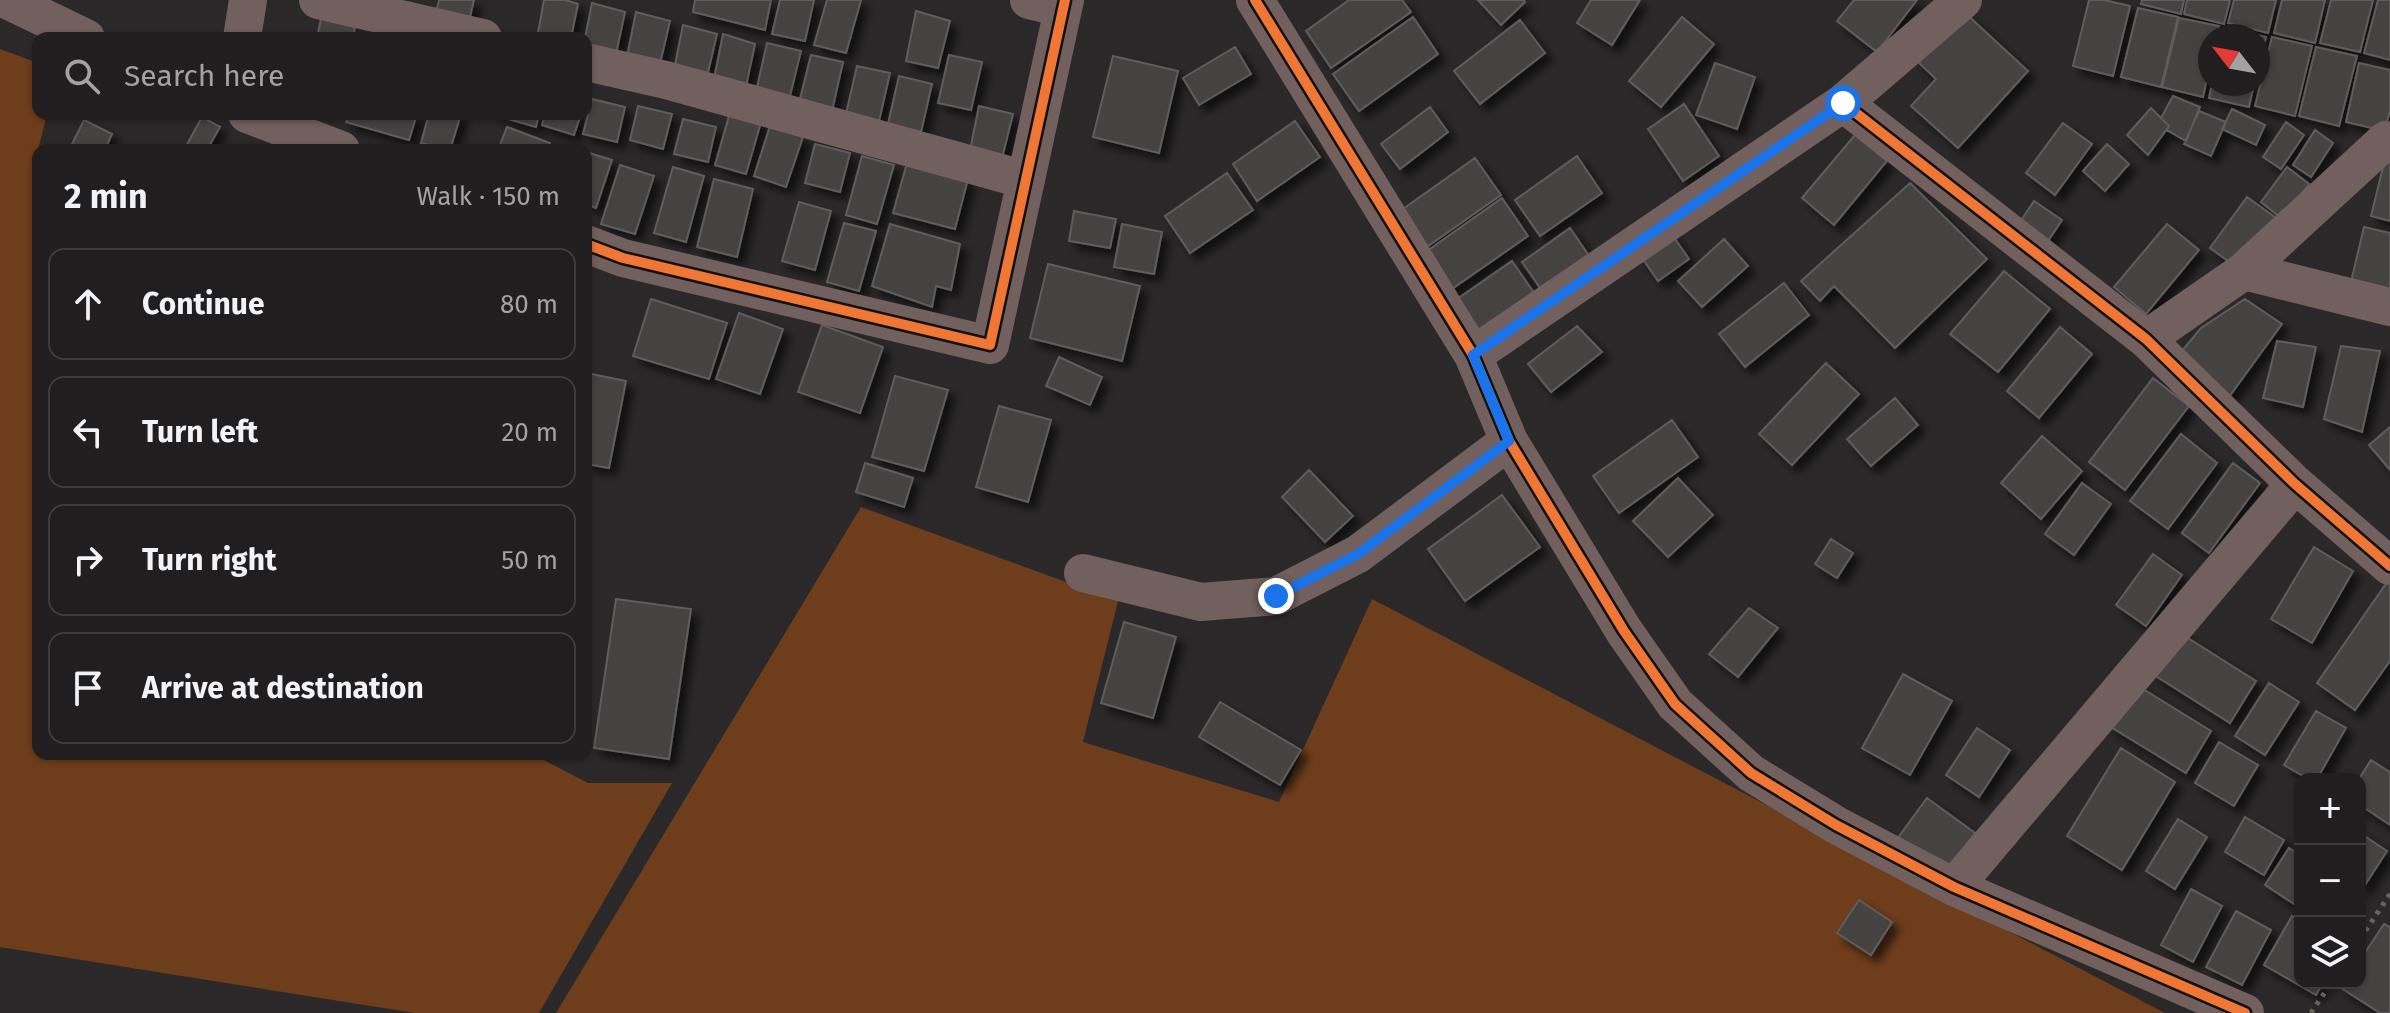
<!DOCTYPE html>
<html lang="en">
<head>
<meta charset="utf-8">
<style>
	:root { --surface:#201e1f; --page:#282728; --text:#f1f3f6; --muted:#a2a2a4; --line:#3d3c3d }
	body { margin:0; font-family:"Fira Sans",sans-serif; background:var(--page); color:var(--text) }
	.controls { position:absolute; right:24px; bottom:24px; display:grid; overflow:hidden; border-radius:16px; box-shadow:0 2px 6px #0004 }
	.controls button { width:72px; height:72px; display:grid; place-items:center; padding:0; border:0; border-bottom:2px solid var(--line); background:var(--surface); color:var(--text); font:40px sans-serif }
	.compass { position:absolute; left:2198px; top:24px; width:72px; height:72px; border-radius:50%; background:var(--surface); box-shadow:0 2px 6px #0004; rotate:301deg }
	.stop { position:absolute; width:24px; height:24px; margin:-18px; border:6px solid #1a73e8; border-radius:50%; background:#fff }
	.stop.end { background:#1a73e8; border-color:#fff; box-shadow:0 2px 8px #0008 }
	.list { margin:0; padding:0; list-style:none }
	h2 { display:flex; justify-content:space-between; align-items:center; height:104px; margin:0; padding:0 32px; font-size:34px }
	h2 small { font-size:26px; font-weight:400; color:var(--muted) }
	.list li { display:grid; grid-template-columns:52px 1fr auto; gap:24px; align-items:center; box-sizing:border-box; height:112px; margin:0 16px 16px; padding:0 16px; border:2px solid var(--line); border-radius:16px }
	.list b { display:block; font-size:30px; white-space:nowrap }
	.list em { font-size:26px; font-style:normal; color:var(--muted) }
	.icon { flex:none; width:44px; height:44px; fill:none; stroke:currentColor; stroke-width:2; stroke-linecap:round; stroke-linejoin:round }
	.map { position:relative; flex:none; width:2390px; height:1013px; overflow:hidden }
	.search { position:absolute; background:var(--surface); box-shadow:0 2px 6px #0004; left:32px; top:32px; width:560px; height:88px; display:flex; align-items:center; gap:20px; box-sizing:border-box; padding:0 28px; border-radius:16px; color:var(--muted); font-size:30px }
	.panel { position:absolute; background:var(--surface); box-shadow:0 2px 6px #0004; left:32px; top:144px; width:560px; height:616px; border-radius:16px }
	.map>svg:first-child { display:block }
	.green { fill:#6e3d1b }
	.building { fill:#444243; stroke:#5e5c5d; stroke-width:2; filter:url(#shadow) }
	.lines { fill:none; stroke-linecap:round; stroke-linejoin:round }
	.path { stroke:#6b6260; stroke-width:5; stroke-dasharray:4 6; stroke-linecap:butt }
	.minor { stroke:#71605d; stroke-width:38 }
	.cycleway-casing { stroke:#121111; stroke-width:15 }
	.cycleway { stroke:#f07635; stroke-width:10 }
	.route { stroke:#1a73e8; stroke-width:10 }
</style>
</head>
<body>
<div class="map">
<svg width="2390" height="1013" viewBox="0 0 2390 1013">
	<defs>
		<filter id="shadow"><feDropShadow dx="7" dy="7" stdDeviation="4" flood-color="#0009"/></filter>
	</defs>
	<rect width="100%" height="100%" fill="#2a2829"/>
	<path class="green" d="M0,49L38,63V114H47L38,150L32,188L38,192V754H532L588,783H672L539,1013H415L0,947Z
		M861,507L1118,601L1083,742L1279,802L1372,599L2165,1013H556Z"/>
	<path class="building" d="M439,0H474L468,25L435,17Z
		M544,0H565L578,4L571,38H537Z
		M695,0H771L765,30L693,12Z
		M780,0H814L805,41L772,34Z
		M827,0H861L846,53L814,45Z
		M1349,0H1402L1411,12L1331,68L1306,31Z
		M1478,0H1524L1525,2L1501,25Z
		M1591,0H1640L1612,45L1577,23Z
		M1854,0H1917L1877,52L1837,21Z
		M2089,0H2104L2130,6L2113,76L2073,66Z
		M2142,0H2184L2181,14L2141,4Z
		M2187,0H2230L2224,24L2184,14Z
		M2234,0H2276L2268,33L2228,23Z
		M2282,0H2325L2315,43L2274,33Z
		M2331,0H2373L2360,52L2320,43Z
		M2378,0H2390V60L2364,53Z
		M592,3L625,12L615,59L586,54L585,38Z
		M2138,8L2178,17L2161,87L2121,77Z
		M916,11L950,21L938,68L906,61Z
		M1963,11L2028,71L1958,148L1911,106L1936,79L1917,61Z
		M636,12L670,21L659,68L626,62Z
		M1413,17L1438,54L1359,111L1333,74Z
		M1682,17L1714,44L1661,107L1629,81Z
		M2179,18L2219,26L2217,36H2210V65L2203,97L2162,87Z
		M321,19L355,27L353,38H317Z
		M1520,20L1545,53L1480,104L1454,71Z
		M683,25L717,34L706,81L673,75Z
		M2226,28L2266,37L2258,69V36H2224Z
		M723,34L755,44L745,91L713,84Z
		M2272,37L2312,46L2295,116L2255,106Z
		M767,43L801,51L789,100L756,92Z
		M1235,47L1251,74L1199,105L1183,78Z
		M2316,47L2357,56L2339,126L2299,116Z
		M811,55L843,62L832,111L799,103Z
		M949,55L982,62L971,110L938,103Z
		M1113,56L1178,71L1159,153L1093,137Z
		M1715,63L1755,77L1737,129L1696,115Z
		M2359,63L2390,70V110L2385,131L2346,122Z
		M857,66L890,73L879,121L846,114Z
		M899,76L932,84L921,132L888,124Z
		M2212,84H2254L2249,107L2209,98Z
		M2173,96L2200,107L2186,141L2167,130L2169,126L2161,118Z
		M592,99L625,107L617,142L583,134Z
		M1684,104L1719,156L1683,181L1648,129Z
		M638,106L672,114L663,149L630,140Z
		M979,106L1013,114L1001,162L969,155Z
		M1430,107L1448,132L1400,169L1381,144Z
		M2151,108L2169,126L2148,155L2127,135Z
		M731,109L762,119L746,174L715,165Z
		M2232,109L2265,125L2256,145L2222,129Z
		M2199,111L2226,122L2211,156L2184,144Z
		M348,114H417L409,140L346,122Z
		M429,114H461L450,150L421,143Z
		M491,114H539L536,127Z
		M545,114H581L574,135L542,125Z
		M202,117L220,127L207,150H184Z
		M683,119L716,127L708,162L674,154Z
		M84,120L112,134L105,150H69Z
		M1295,121L1320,157L1257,201L1233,164Z
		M2286,122L2304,135L2281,169L2263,157Z
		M2063,123L2092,144L2055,195L2026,173Z
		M770,126L803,137L786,187L754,176Z
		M507,127L550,143L547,150H498Z
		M2315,130L2333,143L2311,177L2293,165Z
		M1855,135L1887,161L1834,225L1802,198Z
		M815,144L850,153L840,192L805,183Z
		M2107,144L2129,164L2105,191L2083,171Z
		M586,152L612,160L596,208L586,204Z
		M862,156L894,165L877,224L846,215Z
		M1577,156L1602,193L1540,236L1515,200Z
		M1475,158L1501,195L1421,251L1396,214Z
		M2385,159L2390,160V221L2371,216Z
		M907,163L968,179L955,229L893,213Z
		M620,165L654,176L635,234L601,224Z
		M673,167L704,176L686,242L654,233Z
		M2287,167L2309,184L2282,219L2261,202Z
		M1227,173L1253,210L1190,253L1165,216Z
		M714,179L753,189L737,257L697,247Z
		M1910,183L1987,259L1895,348L1834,286L1820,301L1801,281Z
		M2247,197L2276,218L2239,269L2210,248Z
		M1502,198L1528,236L1449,291L1423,254Z
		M2034,201L2062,220L2046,244L2018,225Z
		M799,202L831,211L815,270L782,261Z
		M1074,211L1116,219L1110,248L1069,241Z
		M844,223L876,231L859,291L827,282Z
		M890,224L960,244L951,290L936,286L932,307L872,286Z
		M1122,224L1162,232L1154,274L1114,267Z
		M2167,224L2199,250L2146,314L2114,287Z
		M2364,227L2390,233V292L2350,286Z
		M1570,228L1592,260L1545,295L1522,262Z
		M1671,233L1689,259L1658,281L1640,255Z
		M1724,239L1748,266L1702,307L1678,281Z
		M1512,261L1537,297L1475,341L1450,304Z
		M1048,264L1140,286L1122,361L1030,338Z
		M2004,271L2050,309L1998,372L1950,334Z
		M1784,283L1809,315L1745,367L1719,334Z
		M651,299L727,323L709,379L633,356Z
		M2245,299L2282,324L2226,401L2175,359L2201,328Z
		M739,313L783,329L760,394L716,379Z
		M822,325L883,347L860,413L798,392Z
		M1577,326L1602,352L1551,392L1528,364Z
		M2060,327L2092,354L2039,418L2007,391Z
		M2277,341L2316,347L2303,407L2263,398Z
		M2341,346L2380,351L2362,432L2324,419Z
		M1059,357L1102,377L1090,405L1046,386Z
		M1826,363L1859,394L1792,465L1759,434Z
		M587,373L626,381L609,468L586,464Z
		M895,376L948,390L924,471L872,457Z
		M2153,378L2189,406L2125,490L2089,462Z
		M1895,398L1918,425L1871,466L1847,439Z
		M999,406L1051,420L1028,502L976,487Z
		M1672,420L1698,457L1619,513L1593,476Z
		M2390,427V470L2369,445Z
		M2181,434L2217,463L2168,529L2130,501Z
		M2042,436L2082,471L2041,519L2001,483Z
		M865,463L913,478L904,507L856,492Z
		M2233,463L2260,483L2209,553L2182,533Z
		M1309,470L1353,516L1325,542L1282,497Z
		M1678,478L1713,515L1668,557L1633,521Z
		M2082,483L2111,504L2074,555L2045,534Z
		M1502,495L1540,547L1465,601L1428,549Z
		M1831,539L1853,553L1837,578L1815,564Z
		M2314,547L2353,571L2312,643L2271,619Z
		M2153,554L2182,575L2146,626L2116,605Z
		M2390,578V661L2355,710L2317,683Z
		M616,599L691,609L669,759L594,748Z
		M1749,608L1778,628L1738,677L1709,654Z
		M1124,622L1176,637L1153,718L1101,703Z
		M2180,633L2256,681L2230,723L2154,675Z
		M1903,674L1952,701L1910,775L1862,748Z
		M2269,683L2299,702L2265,755L2235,736Z
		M2135,684L2211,731L2186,773L2109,726Z
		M1220,702L1301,750L1280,785L1199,737Z
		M2316,711L2346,728L2317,779H2308L2284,765Z
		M1977,728L2010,750L1979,797L1946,775Z
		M2219,742L2258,765L2234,806L2195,783Z
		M2121,748L2175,782L2122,870L2067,836Z
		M2371,760L2390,772V825L2360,805L2359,779Z
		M1927,798L1975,833L1944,874L1897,839Z
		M2245,817L2284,840L2264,875L2225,852Z
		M2178,819L2207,837L2175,889L2146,871Z
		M2360,833L2387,851L2363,888L2360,886Z
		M2289,848L2300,855V908L2265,885Z
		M2191,889L2222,906L2193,962L2161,945Z
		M1859,900L1892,922L1871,955L1837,933Z
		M2236,911L2271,930L2242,985L2206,967Z
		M2292,916L2300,921V983H2323L2316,995L2264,965Z
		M2384,924L2390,927V1013H2380L2341,988L2345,983H2360V960Z"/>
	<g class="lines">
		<path class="path" d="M2360,939L2390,894
			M2311,1013L2331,983"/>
		<path class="minor" d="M7,0L86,38
			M318,0L483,38
			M1029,0L1062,8
			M1255,0L1473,355L1509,441L1624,631L1675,704L1751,773L1836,825L1954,887L2245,1013
			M242,38L248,0
			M586,62L666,80L1026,180
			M1843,103L2146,339L2295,484L2390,566
			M247,114L341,150
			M586,244L623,258L990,345L1065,0
			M2244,271L2386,140L2390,141
			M2146,339L2244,271L2390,307
			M1473,355L1843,103L1963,0
			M1083,573L1201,602L1276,596L1358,554L1509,441
			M1954,887L2295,484"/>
		<defs>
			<path id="cycleway" d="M1255,0L1473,355L1509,441L1624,631L1675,704L1751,773L1836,825L1954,887L2245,1013
				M1843,103L2146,339L2295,484L2390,566
				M586,244L623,258L990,345L1065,0"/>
		</defs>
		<use href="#cycleway" class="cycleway-casing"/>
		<use href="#cycleway" class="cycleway"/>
	</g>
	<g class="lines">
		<path class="route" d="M1276,596L1358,554L1509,441L1473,355L1843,103"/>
	</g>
</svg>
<div class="controls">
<button>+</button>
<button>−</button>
<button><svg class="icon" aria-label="layers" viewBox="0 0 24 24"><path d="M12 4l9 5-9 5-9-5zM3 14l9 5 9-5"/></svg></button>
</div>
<svg class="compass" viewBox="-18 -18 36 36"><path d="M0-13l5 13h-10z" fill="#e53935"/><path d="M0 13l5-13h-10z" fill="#a2a2a4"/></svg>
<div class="stop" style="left:1843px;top:103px"></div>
<div class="stop end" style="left:1276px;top:596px"></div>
<div class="search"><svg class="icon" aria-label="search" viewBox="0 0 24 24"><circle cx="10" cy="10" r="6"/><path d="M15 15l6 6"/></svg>Search here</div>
<section class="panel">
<h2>2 min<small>Walk · 150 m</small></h2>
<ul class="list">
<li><svg class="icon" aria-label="ahead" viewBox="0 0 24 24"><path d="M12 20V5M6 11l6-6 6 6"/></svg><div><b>Continue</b></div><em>80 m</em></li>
<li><svg class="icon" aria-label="left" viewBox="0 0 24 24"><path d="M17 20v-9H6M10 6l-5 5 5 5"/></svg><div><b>Turn left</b></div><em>20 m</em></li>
<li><svg class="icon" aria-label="right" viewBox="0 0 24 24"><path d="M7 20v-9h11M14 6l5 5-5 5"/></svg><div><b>Turn right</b></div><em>50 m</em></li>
<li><svg class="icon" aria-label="arrive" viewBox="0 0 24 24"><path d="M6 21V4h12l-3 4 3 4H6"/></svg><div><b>Arrive at destination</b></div></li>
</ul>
</section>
</div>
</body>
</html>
